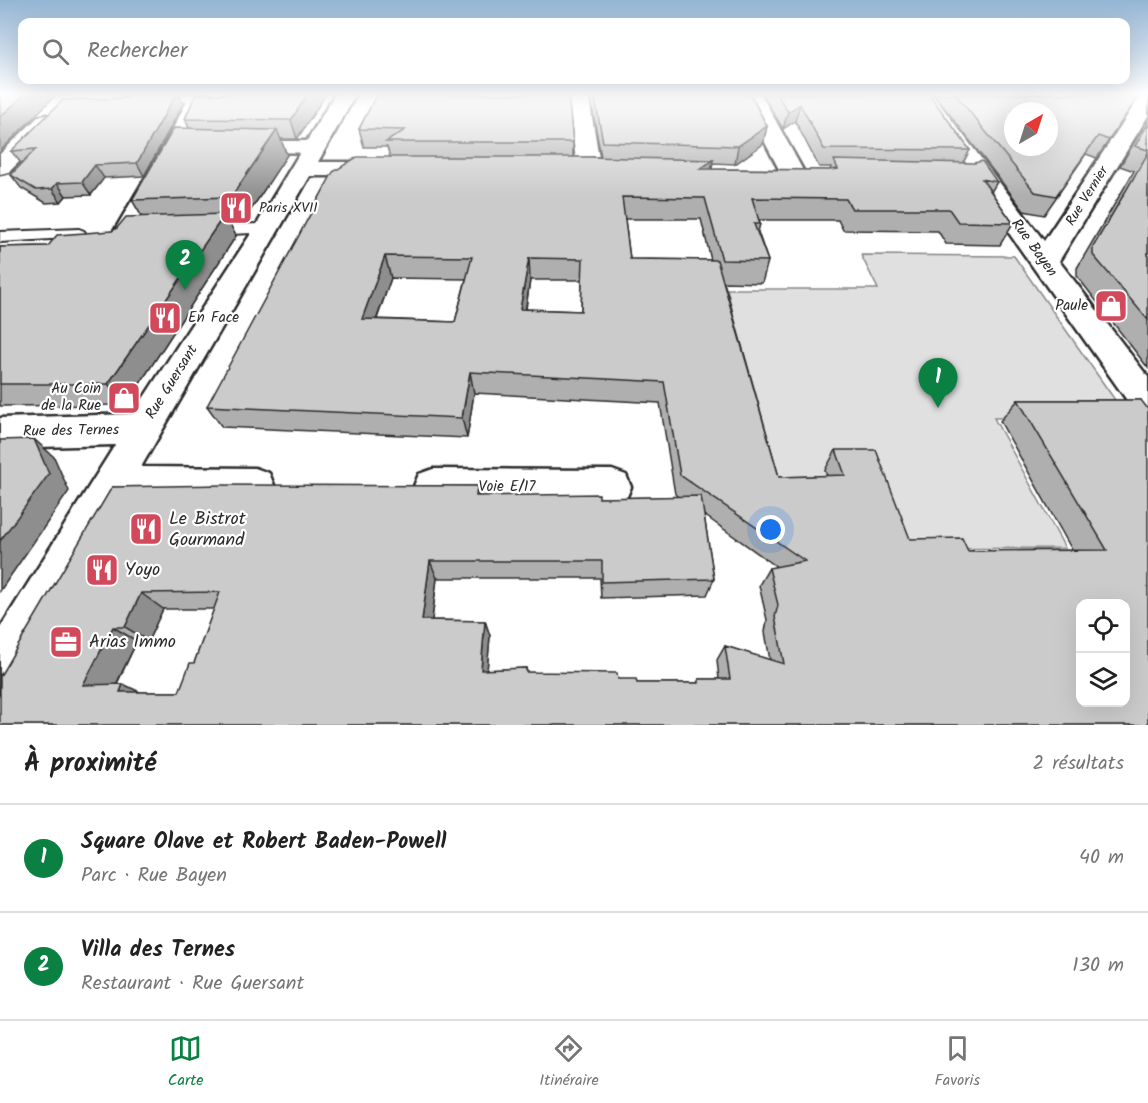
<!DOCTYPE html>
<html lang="fr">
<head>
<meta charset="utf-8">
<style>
	:root { --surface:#fff; --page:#f6f6f6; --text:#222; --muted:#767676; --line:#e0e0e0; --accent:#0b8043 }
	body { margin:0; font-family:Kalam,sans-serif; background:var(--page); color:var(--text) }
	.controls { position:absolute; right:18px; bottom:18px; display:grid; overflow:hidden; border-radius:12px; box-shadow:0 6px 24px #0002 }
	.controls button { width:54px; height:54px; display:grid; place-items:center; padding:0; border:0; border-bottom:2px solid var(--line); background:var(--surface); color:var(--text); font:30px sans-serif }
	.compass { position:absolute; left:1004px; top:102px; width:54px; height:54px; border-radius:50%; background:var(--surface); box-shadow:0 6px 24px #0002; rotate:39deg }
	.you { position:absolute; left:771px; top:530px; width:21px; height:21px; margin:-15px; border:4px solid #fff; border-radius:50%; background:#1a73e8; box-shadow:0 0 0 9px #1a73e833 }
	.badge { display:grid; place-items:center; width:39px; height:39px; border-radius:50%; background:var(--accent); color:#fff; font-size:20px; font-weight:700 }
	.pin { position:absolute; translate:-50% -50px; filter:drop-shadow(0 2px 3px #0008) }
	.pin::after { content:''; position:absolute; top:32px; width:21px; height:18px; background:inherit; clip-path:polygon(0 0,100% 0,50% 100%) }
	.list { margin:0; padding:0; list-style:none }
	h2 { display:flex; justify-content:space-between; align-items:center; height:78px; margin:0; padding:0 24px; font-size:26px }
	h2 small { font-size:20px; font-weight:400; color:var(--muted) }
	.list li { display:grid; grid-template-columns:39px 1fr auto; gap:18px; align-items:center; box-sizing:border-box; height:108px; padding:0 24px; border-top:2px solid var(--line) }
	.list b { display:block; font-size:22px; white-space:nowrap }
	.list p { margin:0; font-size:20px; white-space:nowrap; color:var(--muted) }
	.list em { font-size:20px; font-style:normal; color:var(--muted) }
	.icon { flex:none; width:33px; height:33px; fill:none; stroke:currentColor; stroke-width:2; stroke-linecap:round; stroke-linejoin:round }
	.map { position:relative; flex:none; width:1148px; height:725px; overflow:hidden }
	.search { position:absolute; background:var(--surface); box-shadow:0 6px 24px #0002; left:18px; right:18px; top:18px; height:66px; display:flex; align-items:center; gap:15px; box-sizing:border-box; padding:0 21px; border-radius:12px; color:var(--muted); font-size:22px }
	.sheet { height:294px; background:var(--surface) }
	nav { display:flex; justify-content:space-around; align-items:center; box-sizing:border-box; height:84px; border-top:2px solid var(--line); background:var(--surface); font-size:16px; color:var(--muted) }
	nav a { display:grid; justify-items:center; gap:3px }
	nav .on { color:var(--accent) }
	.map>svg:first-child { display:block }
	.green { fill:#e0e0e0; stroke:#868686; stroke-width:1.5 }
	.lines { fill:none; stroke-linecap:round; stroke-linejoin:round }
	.service-casing { stroke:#2b2b2b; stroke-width:4 }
	.pedestrian-casing { stroke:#2b2b2b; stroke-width:5 }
	.minor-casing { stroke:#2b2b2b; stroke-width:5 }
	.service { fill:#fff; fill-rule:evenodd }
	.pedestrian { fill:#fff; fill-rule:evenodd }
	.minor { fill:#fff; fill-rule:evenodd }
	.wall { fill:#afafaf; stroke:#2b2b2b; stroke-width:1.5; fill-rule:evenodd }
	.shaded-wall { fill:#8e8e8e; stroke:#2b2b2b; stroke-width:1.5 }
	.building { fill:#cbcbcb; stroke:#2b2b2b; stroke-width:1.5; fill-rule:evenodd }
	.labels { text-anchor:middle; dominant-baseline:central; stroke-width:4.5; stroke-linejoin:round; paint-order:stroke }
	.far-street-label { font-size:14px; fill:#2b2b2b; stroke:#fff }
	.far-poi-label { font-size:14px; fill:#2b2b2b; stroke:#fff; text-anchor:start }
	.street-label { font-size:15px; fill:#2b2b2b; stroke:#fff }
	.poi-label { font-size:15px; fill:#2b2b2b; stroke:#fff; text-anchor:end }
	.near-poi-label { font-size:18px; fill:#2b2b2b; stroke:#fff; text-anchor:start }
</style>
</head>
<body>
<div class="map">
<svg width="1148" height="725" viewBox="0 0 1148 725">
	<rect width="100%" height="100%" fill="#fff"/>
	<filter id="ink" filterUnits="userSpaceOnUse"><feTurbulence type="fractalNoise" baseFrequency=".0167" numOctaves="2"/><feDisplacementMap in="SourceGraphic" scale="12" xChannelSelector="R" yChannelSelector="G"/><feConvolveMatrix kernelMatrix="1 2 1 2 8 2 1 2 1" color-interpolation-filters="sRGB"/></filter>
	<g filter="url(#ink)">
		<path class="green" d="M861,255L1014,256L1127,417L994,418L1065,548L902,549L777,492L727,289H878Z"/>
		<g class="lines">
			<defs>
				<path id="service" d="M267,224L274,229L272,232L209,235L202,230L209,225Z
					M79,229L84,231L86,234L84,237L0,242V232Z"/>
				<path id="pedestrian" d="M246,141H313L320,143L323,147L320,151L313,153L239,151L236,147L239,143Z"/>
				<path id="minor" d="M129,94H211L188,146L141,233L137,239L127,241L117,239L113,233L164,146L187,101L135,105L128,103L124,99Z
					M335,94H356L318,162H381L390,164L393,169L390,174L381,176H310L141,467L255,468L269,473L274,485L269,497L255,502L124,501L17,688L0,694V628L115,445L0,448V418L133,414L254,229Z
					M568,94H588L601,169L598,174L589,176L580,174L577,169Z
					M740,94H761L805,174L802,179L793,181L784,179Z
					M911,94H932L1044,241L1141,95L1148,94V116L1059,261L1148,377V417L1136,413Z
					M46,115L54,117L57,122L54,127L9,172L0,174V154L38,117Z
					M433,469L612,470L626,475L631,487L626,499L612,504L433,503L419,498L414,486L419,474Z"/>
			</defs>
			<use href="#service" class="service-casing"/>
			<use href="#pedestrian" class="pedestrian-casing"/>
			<use href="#minor" class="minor-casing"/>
			<use href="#service" class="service"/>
			<use href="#pedestrian" class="pedestrian"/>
			<use href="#minor" class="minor"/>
		</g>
		<path class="wall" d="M140,94H179L183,104L144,176L104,178L91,195L66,196L61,202L46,203L21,188L11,175L23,163H21L11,151L128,98Z
			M196,94H326L297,139H280L287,155L243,222L229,223L236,236L126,405L0,406V247L48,246L112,231L142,217L132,200L189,128L185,119Z
			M377,94L573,142V157H601L590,94H750L767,126L763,144L735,164L713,163L712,169L830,170L831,167H819L795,121L783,129L762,94H929L970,150L963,163L997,182L991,192L1013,223L1000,245L946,244L938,231L843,230L838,220H759L760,224L758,232L768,261L762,283L724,282L779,477L827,476L825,470L836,450L910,539L968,551L1072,550L1000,421L1018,400H1141L1148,725H0L112,487L477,486L479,496L599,498L678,497L675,494L660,403L474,393L467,438L222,427L207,406L390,157L387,147H364L359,129ZM625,219H701L711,260L630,259ZM391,278L466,279L455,322L377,319ZM530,280H582L581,311L526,309ZM704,515L777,567L769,568L759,585L767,620L765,632L770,660L725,646L717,660L719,679H699L697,683H637L618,679L527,672L526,668L487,670L490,636L485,621L432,620L437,578H600L601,598L707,595L714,579ZM163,609H214L194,663L179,692H140L117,684L137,641H148Z
			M934,94H1140L1097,158L1086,154L1044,215L1024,211Z
			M1148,120V368L1077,276V268L1134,171L1120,166Z"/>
		<path class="shaded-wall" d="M25,94H78L54,97L0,151V117Z
			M176,94H179L183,104L144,176L137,163Z
			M308,94H326L297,139L291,120Z
			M800,104L795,121L783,129L788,112Z
			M767,126L763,144L735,164L738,146Z
			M277,130L287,155L243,222L231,197Z
			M713,160L709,181L700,169Z
			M95,165L104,178L91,195L82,182Z
			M57,183L66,196L61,202L52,189Z
			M225,214L236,236L126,405L108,384Z
			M385,256L391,278L369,340L362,319Z
			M529,258L530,280L522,331L520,309Z
			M470,372L474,393L467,438L462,418Z
			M34,439L54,457L69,491L0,591V541Z
			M477,486L481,505L476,496Z
			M430,561L437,578L430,635L422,620Z
			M141,593L163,609L148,641L125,627Z
			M485,621L490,636L486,683L481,670Z
			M113,627L137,641L110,697L83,685Z
			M123,684L148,696L120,692Z"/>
		<path class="building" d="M0,94H25L0,117Z
			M140,94H176L137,163L95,165L82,182L57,183L52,189L36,190L11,175L36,149L11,151L63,100L128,98L130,95Z
			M196,94H308L291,120L185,119Z
			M377,94H568L573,142H386L405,130L359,129Z
			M594,94H750L767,126L738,146L603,142Z
			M777,94H929L970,150L824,149L800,104L788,112Z
			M955,94H1140L1109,140L1098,136L1056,196L1035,192ZM1013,111H1049V147H1013Z
			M1148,124V150L1135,146Z
			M174,128L277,130L231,197L132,200Z
			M1148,153V320L1093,255V247Z
			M357,157H589L713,160L700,169L829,170L838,169L834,160L974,163L982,161L997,182L982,179L1013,223L958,222L949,209H852L846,199L752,198L760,224H754L768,261L722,260L705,198L622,197L630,259L717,260L779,477L845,475L836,450H876L910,539L962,538L968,551L1107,550L1018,400H1141L1148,409V725H0V676L112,487L223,485L477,486L476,496L599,494V498L701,496L714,579L602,582V561H430L422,620L485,621L481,670L526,668V672L617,673L618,679H636L637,683H699V679H730L725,646L784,664L775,617L778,605L769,568L805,561L680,475L664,382L470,372L462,418L207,406L333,172ZM385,256L472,257L455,322L362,319ZM529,258L583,259L581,311L520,309ZM220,592L194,663H190L179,692H120L123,684L83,685L113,627H125L141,593ZM1080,603H1125V702H1080Z
			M225,214L108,384H0V247L48,246L57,235L112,231L117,228L126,217Z
			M34,439L49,474L0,541V440Z"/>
	</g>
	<linearGradient id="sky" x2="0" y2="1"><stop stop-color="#94b5d4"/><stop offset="0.48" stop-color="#fff"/><stop offset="1" stop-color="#fff" stop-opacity="0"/></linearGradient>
	<rect width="1148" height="196" fill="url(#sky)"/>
	<defs>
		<symbol id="restaurant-square" viewBox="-11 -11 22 22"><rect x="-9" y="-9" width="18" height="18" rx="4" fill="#d1495b" stroke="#fff"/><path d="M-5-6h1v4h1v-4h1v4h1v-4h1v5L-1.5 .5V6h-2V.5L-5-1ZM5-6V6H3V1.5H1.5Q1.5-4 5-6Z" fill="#fff"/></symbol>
		<symbol id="shop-square" viewBox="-11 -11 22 22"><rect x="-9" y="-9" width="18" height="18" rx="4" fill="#d1495b" stroke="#fff"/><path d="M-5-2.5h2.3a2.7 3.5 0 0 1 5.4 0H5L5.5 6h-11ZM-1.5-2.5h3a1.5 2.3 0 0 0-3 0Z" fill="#fff"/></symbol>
		<symbol id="office-square" viewBox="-11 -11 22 22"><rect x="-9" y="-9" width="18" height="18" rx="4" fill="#d1495b" stroke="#fff"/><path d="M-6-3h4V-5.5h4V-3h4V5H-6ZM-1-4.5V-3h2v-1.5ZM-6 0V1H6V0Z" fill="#fff"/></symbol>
	</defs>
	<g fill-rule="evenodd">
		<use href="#restaurant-square" x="217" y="189" width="38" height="38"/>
		<use href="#shop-square" x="1092" y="287" width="38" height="38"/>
		<use href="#restaurant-square" x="146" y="299" width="38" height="38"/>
		<use href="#shop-square" x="105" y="379" width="38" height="38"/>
		<use href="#restaurant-square" x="127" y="510" width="38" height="38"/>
		<use href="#restaurant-square" x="83" y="551" width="38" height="38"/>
		<use href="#office-square" x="47" y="623" width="38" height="38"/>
	</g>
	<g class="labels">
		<g class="far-street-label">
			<text transform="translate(1087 196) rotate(-58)">Rue Vernier</text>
		</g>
		<g class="far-poi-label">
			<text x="259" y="208">Paris XVII</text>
		</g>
		<g class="street-label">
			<text transform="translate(1034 248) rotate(54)">Rue Bayen</text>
			<text transform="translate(172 382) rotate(-58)">Rue Guersant</text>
			<text transform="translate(71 431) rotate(-1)">Rue des Ternes</text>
			<text x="507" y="487">Voie E/17</text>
		</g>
		<g class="poi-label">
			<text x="1088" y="306">Paule</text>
			<text x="188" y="318" text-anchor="start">En Face</text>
			<text x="101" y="389">Au Coin<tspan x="101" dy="17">de la Rue</tspan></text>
		</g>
		<g class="near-poi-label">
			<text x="169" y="519">Le Bistrot<tspan x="169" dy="21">Gourmand</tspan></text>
			<text x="125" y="570">Yoyo</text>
			<text x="89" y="642">Arias Immo</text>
		</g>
	</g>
</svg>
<div class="controls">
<button><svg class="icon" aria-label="locate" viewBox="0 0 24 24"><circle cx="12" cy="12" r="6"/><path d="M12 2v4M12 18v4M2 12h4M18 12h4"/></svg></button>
<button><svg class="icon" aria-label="layers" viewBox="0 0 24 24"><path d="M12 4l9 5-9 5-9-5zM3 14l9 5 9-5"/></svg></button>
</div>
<svg class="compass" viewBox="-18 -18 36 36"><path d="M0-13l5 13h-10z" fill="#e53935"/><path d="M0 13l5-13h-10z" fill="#767676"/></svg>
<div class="you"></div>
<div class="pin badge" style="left:938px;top:408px">1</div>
<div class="pin badge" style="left:185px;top:290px">2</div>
<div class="search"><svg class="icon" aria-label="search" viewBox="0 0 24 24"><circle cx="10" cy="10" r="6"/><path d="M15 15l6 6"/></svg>Rechercher</div>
</div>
<section class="sheet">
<h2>À proximité<small>2 résultats</small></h2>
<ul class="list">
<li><span class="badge">1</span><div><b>Square Olave et Robert Baden-Powell</b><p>Parc · Rue Bayen</p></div><em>40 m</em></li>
<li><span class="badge">2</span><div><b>Villa des Ternes</b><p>Restaurant · Rue Guersant</p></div><em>130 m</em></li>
</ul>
</section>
<nav>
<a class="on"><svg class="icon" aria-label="map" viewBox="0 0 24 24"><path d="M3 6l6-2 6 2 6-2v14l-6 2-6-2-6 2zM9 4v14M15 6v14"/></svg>Carte</a>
<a><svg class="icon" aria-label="directions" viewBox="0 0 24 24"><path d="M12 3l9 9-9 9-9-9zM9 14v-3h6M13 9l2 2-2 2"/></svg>Itinéraire</a>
<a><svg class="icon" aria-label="saved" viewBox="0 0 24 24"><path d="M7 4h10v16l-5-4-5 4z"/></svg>Favoris</a>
</nav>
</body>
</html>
